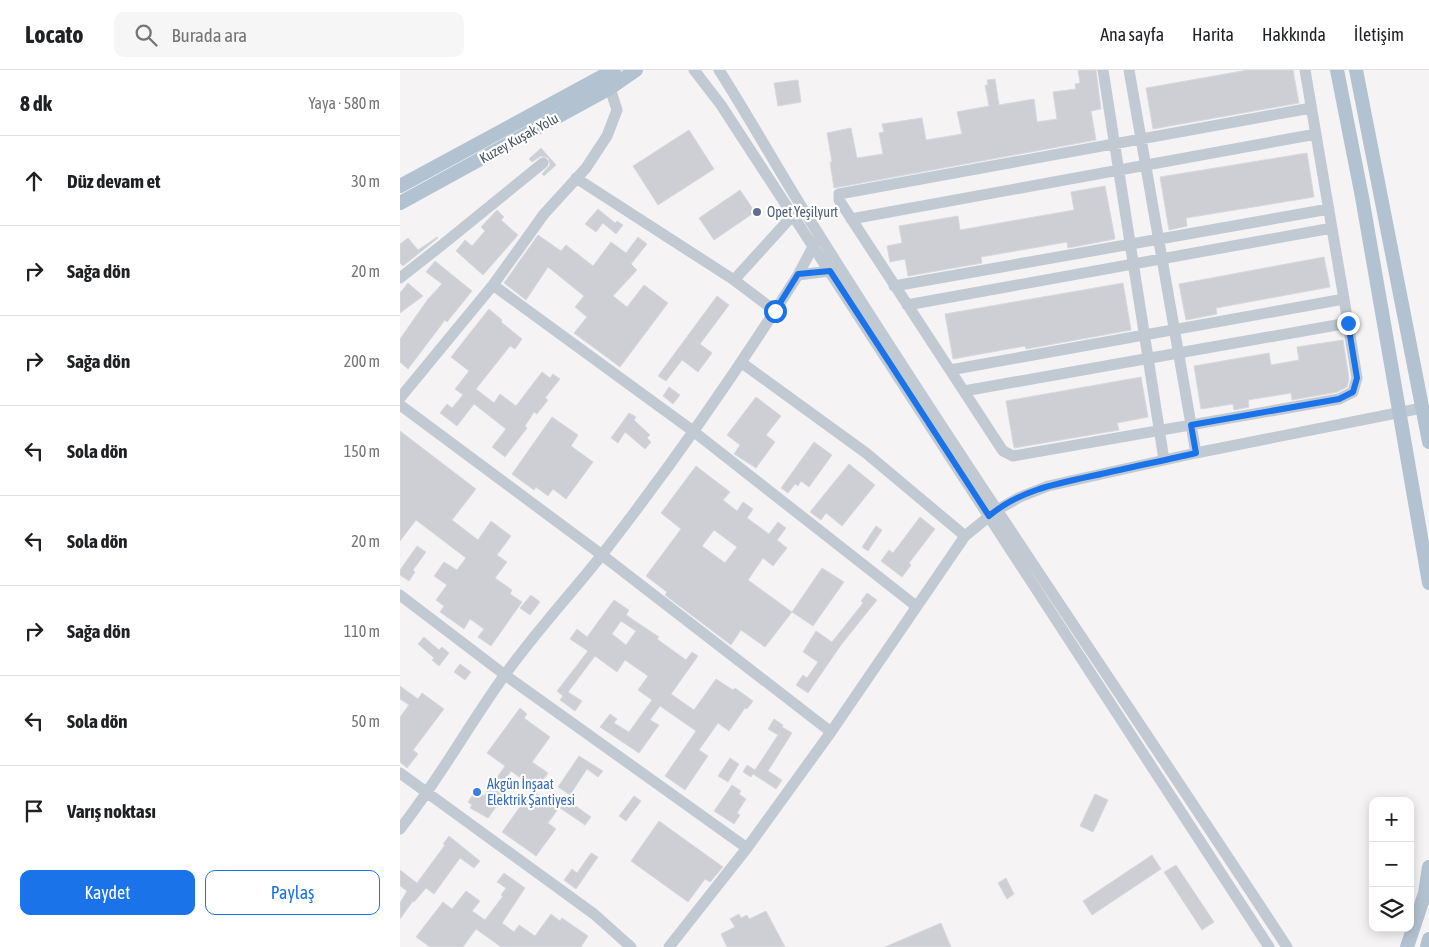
<!DOCTYPE html>
<html lang="tr">
<head>
<meta charset="utf-8">
<style>
	:root { --surface:#fff; --page:#f6f6f6; --text:#202124; --muted:#757577; --line:#e0e0e0; --accent:#1a73e8 }
	body { margin:0; font-family:"Asap Condensed",sans-serif; background:var(--page); color:var(--text) }
	.controls { position:absolute; right:15px; bottom:15px; display:grid; overflow:hidden; border-radius:10px; box-shadow:0 2px 12px #0003 }
	.controls button { width:45px; height:45px; display:grid; place-items:center; padding:0; border:0; border-bottom:1px solid var(--line); background:var(--surface); color:var(--text); font:25px sans-serif }
	.stop { position:absolute; width:15px; height:15px; margin:-11px; border:4px solid #1a73e8; border-radius:50%; background:#fff }
	.stop.end { background:#1a73e8; border-color:#fff; box-shadow:0 1px 5px #0008 }
	.list { margin:0; padding:0; list-style:none }
	h2 { display:flex; justify-content:space-between; align-items:center; height:65px; margin:0; padding:0 20px; font-size:21px }
	h2 small { font-size:16px; font-weight:400; color:var(--muted) }
	.list li { display:grid; grid-template-columns:32px 1fr auto; gap:15px; align-items:center; box-sizing:border-box; height:90px; padding:0 20px; border-top:1px solid var(--line) }
	.list b { display:block; font-size:19px; white-space:nowrap }
	.list em { font-size:16px; font-style:normal; color:var(--muted) }
	.actions { display:flex; gap:10px; padding:15px 20px }
	.actions a { flex:1; padding:11px 0; border:1px solid var(--accent); border-radius:10px; text-align:center; font-size:18px; color:var(--accent) }
	.actions .main { background:var(--accent); color:#fff }
	.icon { flex:none; width:28px; height:28px; fill:none; stroke:currentColor; stroke-width:2; stroke-linecap:round; stroke-linejoin:round }
	.map { position:relative; flex:none; width:1029px; height:877px; overflow:hidden }
	header { display:flex; align-items:center; gap:30px; box-sizing:border-box; height:70px; padding:0 25px; background:var(--surface); border-bottom:1px solid var(--line) }
	header strong { font-size:24px }
	nav { display:flex; gap:28px; margin-inline-start:auto; font-size:18px }
	.search { width:350px; height:45px; background:var(--page); display:flex; align-items:center; gap:12px; box-sizing:border-box; padding:0 18px; border-radius:10px; color:var(--muted); font-size:19px }
	main { display:flex }
	aside { flex:1; background:var(--surface) }
	.map>svg:first-child { display:block }
	.building { fill:#cdcfd5; stroke:#d7d9de; fill-rule:evenodd }
	.lines { fill:none; stroke-linecap:round; stroke-linejoin:round }
	.minor { stroke:#c1cad2; stroke-width:11 }
	.major { stroke:#b3c2d1; stroke-width:14 }
	.route { stroke:#1a73e8; stroke-width:6 }
	.service-dot { fill:#5c6f8a; stroke:#fff; stroke-width:2 }
	.shop-dot { fill:#3f7fe0; stroke:#fff; stroke-width:2 }
	.labels { text-anchor:middle; dominant-baseline:central; stroke-width:4.5; stroke-linejoin:round; paint-order:stroke }
	.street-label { font-size:14px; fill:#4a5661; stroke:#fff }
	.service-label { font-size:14px; fill:#4e5e75; stroke:#fff; text-anchor:start }
	.shop-label { font-size:14px; fill:#366cbe; stroke:#fff; text-anchor:start }
</style>
</head>
<body>
<header>
<strong>Locato</strong>
<div class="search"><svg class="icon" aria-label="search" viewBox="0 0 24 24"><circle cx="10" cy="10" r="6"/><path d="M15 15l6 6"/></svg>Burada ara</div>
<nav><a>Ana sayfa</a><a>Harita</a><a>Hakkında</a><a>İletişim</a></nav>
</header>
<main>
<aside>
<h2>8 dk<small>Yaya · 580 m</small></h2>
<ul class="list">
<li><svg class="icon" aria-label="ahead" viewBox="0 0 24 24"><path d="M12 20V5M6 11l6-6 6 6"/></svg><div><b>Düz devam et</b></div><em>30 m</em></li>
<li><svg class="icon" aria-label="right" viewBox="0 0 24 24"><path d="M7 20v-9h11M14 6l5 5-5 5"/></svg><div><b>Sağa dön</b></div><em>20 m</em></li>
<li><svg class="icon" aria-label="right" viewBox="0 0 24 24"><path d="M7 20v-9h11M14 6l5 5-5 5"/></svg><div><b>Sağa dön</b></div><em>200 m</em></li>
<li><svg class="icon" aria-label="left" viewBox="0 0 24 24"><path d="M17 20v-9H6M10 6l-5 5 5 5"/></svg><div><b>Sola dön</b></div><em>150 m</em></li>
<li><svg class="icon" aria-label="left" viewBox="0 0 24 24"><path d="M17 20v-9H6M10 6l-5 5 5 5"/></svg><div><b>Sola dön</b></div><em>20 m</em></li>
<li><svg class="icon" aria-label="right" viewBox="0 0 24 24"><path d="M7 20v-9h11M14 6l5 5-5 5"/></svg><div><b>Sağa dön</b></div><em>110 m</em></li>
<li><svg class="icon" aria-label="left" viewBox="0 0 24 24"><path d="M17 20v-9H6M10 6l-5 5 5 5"/></svg><div><b>Sola dön</b></div><em>50 m</em></li>
<li><svg class="icon" aria-label="arrive" viewBox="0 0 24 24"><path d="M6 21V4h12l-3 4 3 4H6"/></svg><div><b>Varış noktası</b></div></li>
</ul>
<div class="actions"><a class="main">Kaydet</a><a>Paylaş</a></div>
</aside>
<div class="map">
<svg width="1029" height="877" viewBox="0 0 1029 877">
	<rect width="100%" height="100%" fill="#f5f3f3"/>
	<path class="building" d="M678,0H696L701,39L691,41L696,70L434,118L430,92H432L427,63L451,58L457,88L483,84L479,63L484,62L482,54L522,48L526,70L562,64L557,42L589,36L585,15H588L587,10L595,9L599,35L634,29L637,52L657,49L653,22L676,19L675,14L680,13Z
		M848,0H893L899,33L753,59L746,18Z
		M398,10L401,32L378,36L374,13Z
		M289,60L314,99L258,135L233,96Z
		M141,78L156,95L144,106L142,104L150,95L148,88L141,86L132,92L129,89Z
		M907,83L914,127L786,148L787,156L769,160L760,107Z
		M705,116L715,169L668,178L667,172L581,187L582,193L508,206L505,189L490,192L487,176L502,173L499,156L558,146L560,160L674,140L671,122Z
		M340,120L355,142L314,170L299,148Z
		M198,139L215,153L217,151L223,155L216,164L203,153L196,162L185,154Z
		M97,140L104,147L101,150L118,165L83,205L56,181L65,170L72,176L85,161L81,157Z
		M138,165L161,181L166,175L193,196L211,172L226,183L238,167L247,174L231,194L237,200L213,226L227,237L244,215L268,233L220,297L174,263L187,247L175,237L184,226L148,197L126,230L104,213Z
		M37,167L38,168L3,196L0,193V174L8,168L18,180Z
		M924,187L930,217L816,238L817,244L786,250L779,214Z
		M35,191L72,221L47,252L45,250L8,299L0,292V269L28,229L42,214L26,202Z
		M8,213L23,226L0,243V223Z
		M723,213L731,260L626,279L625,276L553,289L545,244Z
		M317,226L329,235L300,274L312,283L298,302L282,290L266,311L258,306Z
		M89,239L102,250L101,252L122,269L115,279L110,276L76,319L94,333L100,324L116,336L142,302L150,308L153,304L160,309L145,328L148,330L137,344L134,342L125,356L127,358L105,387L92,377L106,359L74,334L57,356L40,343L47,334L52,338L63,325L55,319L69,301L51,287Z
		M943,270L949,309L947,317L937,322L892,330L891,323L848,330L849,337L834,340L833,334L801,339L794,296L869,283L871,295L899,290L897,277Z
		M741,307L748,347L717,353L719,360L614,378L606,331Z
		M269,317L280,325L273,334L263,326Z
		M356,327L381,346L366,365L375,372L356,398L334,384L340,375L327,365Z
		M229,343L236,347L234,350L250,365L247,368L251,372L245,379L225,362L218,373L211,368Z
		M152,347L178,365L171,376L193,392L166,429L153,419L148,426L136,417L134,420L112,404Z
		M0,361L76,419L52,450L78,470L91,451L111,466L97,485L107,492L95,508L112,520L110,524L122,532L91,576L78,567L84,559L70,549L64,559L40,542L44,536L36,530L47,515L34,506L44,492L57,500L66,488L16,450L0,471Z
		M414,372L432,385L409,417L401,411L398,416L395,414L388,423L381,418Z
		M449,394L475,415L442,456L426,443L421,450L410,442Z
		M296,396L330,422L323,430L337,441L343,432L353,439L347,448L369,464L378,452L386,458L377,470L387,478L373,496L363,488L348,510L392,542L365,577L341,560L331,575L265,525L267,522L246,506L281,459L261,443ZM314,460L337,477L325,493L302,476Z
		M520,447L535,459L509,493L511,495L502,507L481,491L489,480L493,483Z
		M476,456L482,460L468,481L462,477Z
		M17,476L26,482L13,500L15,502L9,511L0,505V500Z
		M422,498L444,512L413,556L392,542Z
		M467,523L477,530L441,575L408,623L396,615L403,605L407,608L418,592L403,582L416,561L432,572L463,533L461,531Z
		M131,525L140,532L130,545L120,538Z
		M214,530L229,540L226,545L259,567L257,569L286,590L292,582L298,586L271,624L294,640L316,609L333,620L335,618L353,631L347,639L345,638L329,661L318,653L299,680L308,686L285,720L265,706L296,661L260,636L250,650L259,655L239,683L200,657L210,644L217,649L214,653L229,662L252,630L238,620L248,606L225,590L217,602L195,586L168,622L182,631L175,641L160,630L163,626L157,621L188,581L170,569L177,559L187,567ZM221,551L236,561L226,575L212,564Z
		M24,567L39,580L42,577L49,583L39,596L32,590L34,588L18,574Z
		M60,594L71,602L65,610L54,602Z
		M0,616L18,629L22,623L44,639L13,680L18,684L7,698L0,692V647L9,635L0,629Z
		M120,638L127,644L124,648L150,667L132,692L148,703L136,719L111,701L99,718L106,723L88,748L70,738L72,735L68,732L76,720L84,726L105,696L87,683Z
		M374,649L383,655L382,657L392,663L368,701L382,710L376,719L353,704L351,707L343,702L347,695L355,700L378,665L368,659Z
		M179,686L203,701L198,707L187,699L170,725L158,717Z
		M330,688L339,694L328,712L318,706Z
		M332,715L341,721L339,724L346,729L337,743L340,745L334,754L314,741Z
		M132,720L158,739L148,753L156,759L136,786L102,762Z
		M695,724L708,730L693,762L680,756Z
		M234,726L241,731L226,751L219,746Z
		M166,729L191,747L185,755L160,738Z
		M259,751L323,797L310,812L305,809L288,832L231,791Z
		M49,766L80,791L74,798L60,788L34,824L26,818L14,832L13,831L0,849V833L7,821L0,816V800L17,813L45,775L43,774Z
		M191,783L198,787L176,819L164,810L172,799L177,803Z
		M752,785L761,799L692,845L683,831Z
		M776,795L814,852L802,860L764,802Z
		M104,803L125,818L102,853L114,862L119,855L135,866L151,844L160,851L162,848L188,866L181,877H101L76,859L63,877H30L16,867L43,832L52,839L66,821L80,831L72,841L85,850L103,826L101,825L106,818L97,812Z
		M606,808L614,824L607,829L598,813Z
		M366,841L385,877H327L321,864L335,857L330,849L339,844L341,848L347,845L349,849Z
		M541,853L551,877H485Z"/>
	<g class="lines">
		<path class="minor" d="M294,0L321,35L869,877
			M319,0C349,47 376,96 406,144C561,392 727,632 887,877
			M703,0L764,390
			M729,0L796,383
			M905,0L944,229L957,308L953,322L939,329L613,386L603,381L599,375L439,130V124L911,38
			M176,108L334,210L375,241
			M451,149L916,64
			M416,171L398,205L430,201L433,197
			M0,208L42,175L143,93
			M334,210L393,145
			M93,215L293,361L516,536
			M494,216L929,139
			M507,235L932,158
			M550,300L944,229
			M564,321L948,253
			M0,328L93,215L144,144L186,98L207,66L217,40L210,18
			M0,335L202,485L431,662
			M565,466L597,440L620,427L648,416L796,383L1022,338
			M0,525L105,605L347,778
			M0,703L194,844L231,877
			M0,759C38,711 68,656 104,606C134,564 169,526 201,486C272,395 337,301 398,205
			M269,877L347,778L431,662L565,466L466,383L342,293"/>
		<path class="major" d="M937,0L962,127L1029,513
			M956,0L1029,372
			M0,116L214,0
			M0,133L210,18L236,0
			M1007,877L1025,823L1029,797
			M1027,877L1029,869"/>
	</g>
	<g class="lines">
		<path class="route" d="M375,241L398,204L430,201L589,446C622,418 665,412 706,403C736,396 766,390 796,383L791,355L939,329L953,322L957,308L948,253"/>
	</g>
	<circle class="service-dot" cx="357" cy="142" r="5"/>
	<circle class="shop-dot" cx="77" cy="722" r="5"/>
	<g class="labels">
		<g class="street-label">
			<text transform="translate(119 68) rotate(-29)">Kuzey Kuşak Yolu</text>
		</g>
		<g class="service-label">
			<text x="367" y="142">Opet Yeşilyurt</text>
		</g>
		<g class="shop-label">
			<text x="87" y="714">Akgün İnşaat<tspan x="87" dy="16">Elektrik Şantiyesi</tspan></text>
		</g>
	</g>
</svg>
<div class="controls">
<button>+</button>
<button>−</button>
<button><svg class="icon" aria-label="layers" viewBox="0 0 24 24"><path d="M12 4l9 5-9 5-9-5zM3 14l9 5 9-5"/></svg></button>
</div>
<div class="stop" style="left:375px;top:241px"></div>
<div class="stop end" style="left:948px;top:253px"></div>
</div>
</main>
</body>
</html>
